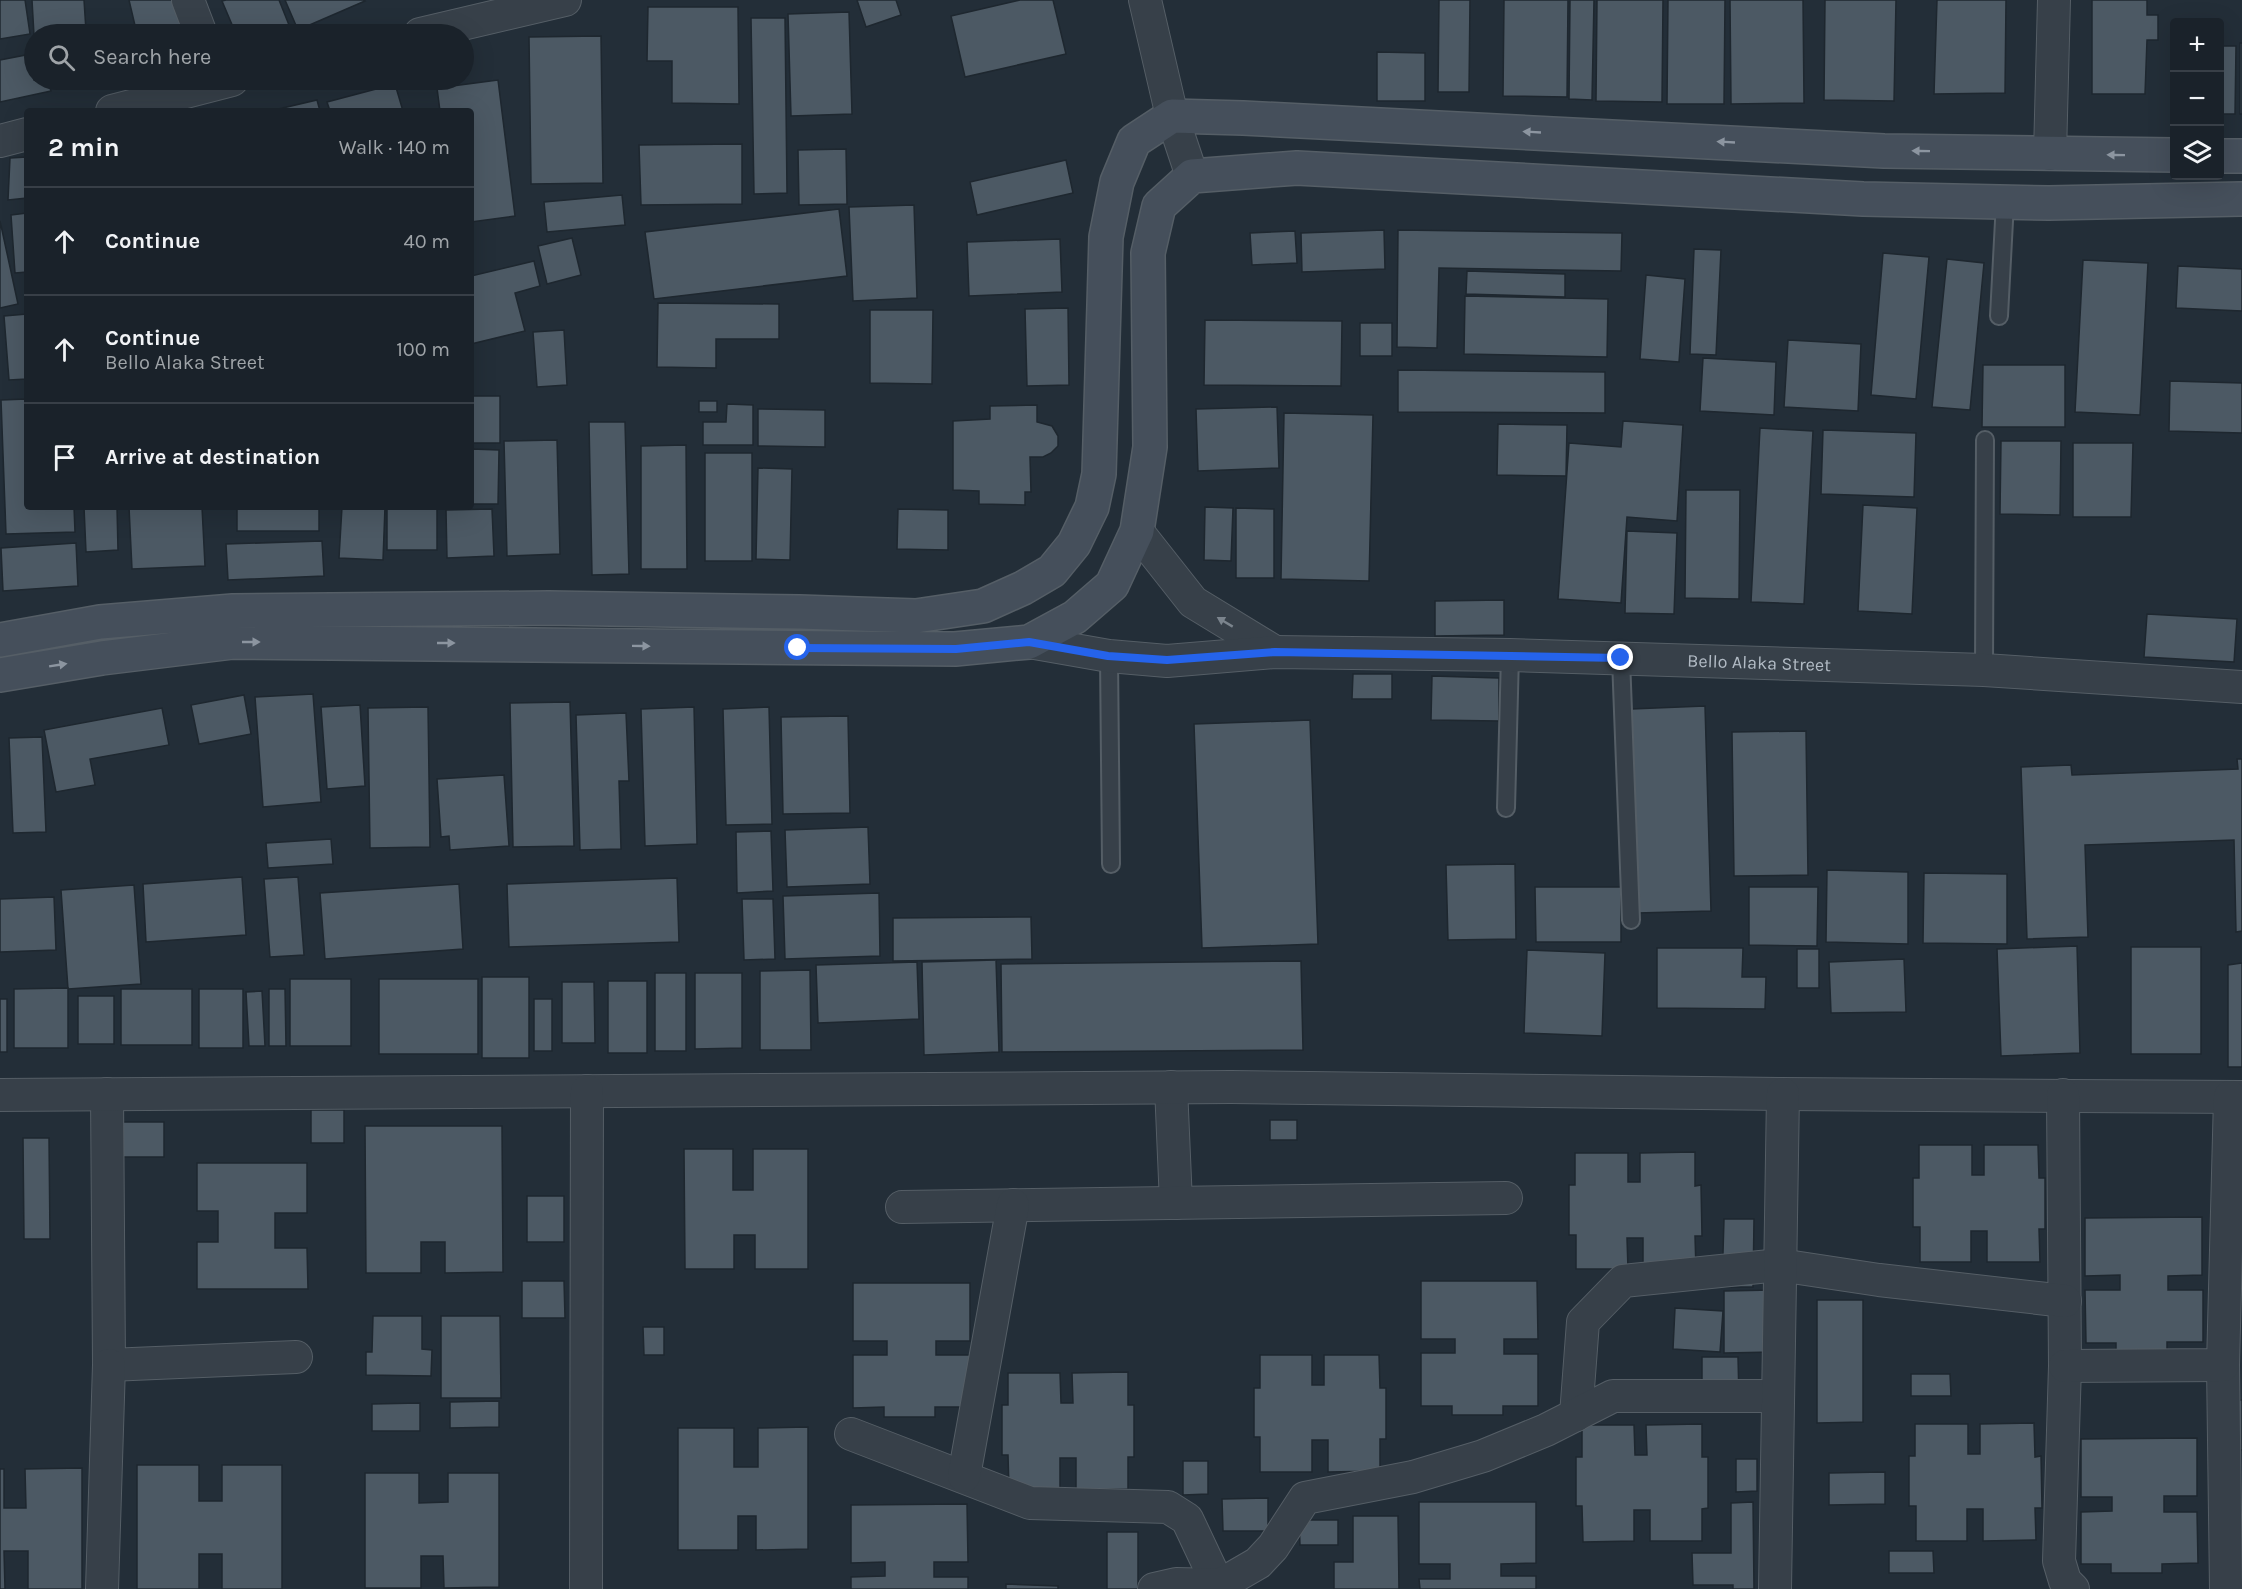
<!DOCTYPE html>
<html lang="en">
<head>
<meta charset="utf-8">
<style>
	:root { --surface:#1a222a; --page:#232a32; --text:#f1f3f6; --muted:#9fa4a8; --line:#383f47 }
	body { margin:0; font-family:Karla,sans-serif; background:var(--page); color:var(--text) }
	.controls { position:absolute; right:18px; top:18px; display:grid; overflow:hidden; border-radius:6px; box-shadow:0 6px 24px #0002 }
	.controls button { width:54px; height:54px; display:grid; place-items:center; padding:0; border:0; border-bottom:2px solid var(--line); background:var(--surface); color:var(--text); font:30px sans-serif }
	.stop { position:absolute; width:18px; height:18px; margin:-14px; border:4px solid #2563eb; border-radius:50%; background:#fff }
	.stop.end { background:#2563eb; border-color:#fff; box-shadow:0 2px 6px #0008 }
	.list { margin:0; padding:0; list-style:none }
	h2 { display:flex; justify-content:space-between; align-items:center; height:78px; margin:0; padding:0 24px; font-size:26px }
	h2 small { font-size:20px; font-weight:400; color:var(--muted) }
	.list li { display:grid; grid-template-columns:39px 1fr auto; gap:18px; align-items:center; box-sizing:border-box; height:108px; padding:0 24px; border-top:2px solid var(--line) }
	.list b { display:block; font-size:22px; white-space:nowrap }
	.list p { margin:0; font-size:20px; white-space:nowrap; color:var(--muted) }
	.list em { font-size:20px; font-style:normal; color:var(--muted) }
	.icon { flex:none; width:33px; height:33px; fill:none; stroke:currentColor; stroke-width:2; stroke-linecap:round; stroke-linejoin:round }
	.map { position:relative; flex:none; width:2242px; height:1589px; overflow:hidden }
	.search { position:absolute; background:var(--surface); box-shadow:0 6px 24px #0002; left:24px; top:24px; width:450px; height:66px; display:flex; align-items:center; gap:15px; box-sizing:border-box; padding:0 21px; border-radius:33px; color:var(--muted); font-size:22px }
	.panel { position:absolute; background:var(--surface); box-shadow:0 6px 24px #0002; left:24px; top:108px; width:450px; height:402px; border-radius:6px }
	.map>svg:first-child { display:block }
	.building { fill:#4c5964; stroke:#1e272f; stroke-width:1.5 }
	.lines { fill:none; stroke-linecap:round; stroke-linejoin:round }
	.lane-casing { stroke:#555e66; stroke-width:20 }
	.street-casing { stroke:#555e66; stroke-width:34 }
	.secondary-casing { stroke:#555e66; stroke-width:36 }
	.lane { stroke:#374049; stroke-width:16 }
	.street { stroke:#374049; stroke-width:32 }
	.secondary { stroke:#454f5b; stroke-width:33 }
	.oneway { fill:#8c95a0 }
	.oneway2 { fill:#7b848d }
	.route { stroke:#2563eb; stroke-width:8 }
	.labels { text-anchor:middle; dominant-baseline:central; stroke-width:6; stroke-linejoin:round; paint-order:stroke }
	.street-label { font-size:18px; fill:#b2bbc5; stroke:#1c252d }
</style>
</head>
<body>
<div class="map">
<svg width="2242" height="1589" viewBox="0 0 2242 1589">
	<rect width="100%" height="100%" fill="#232e38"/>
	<path class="building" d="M0,0H25L30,34L0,39Z
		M32,0H84L86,31L34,35Z
		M129,0H176L184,34H137Z
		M226,0H279L291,30L279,34H236L222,1Z
		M285,0H364L365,1L298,30Z
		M857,0H896L901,15L866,27Z
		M1020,0H1053L1066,54L965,77L951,16Z
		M1439,0H1470L1469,92H1438Z
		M1504,0H1568L1567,97L1503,96Z
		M1570,0H1594L1592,100L1569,99Z
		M1597,0H1663L1662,102L1596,101Z
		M1668,0H1725L1724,104H1667Z
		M1730,0H1803L1804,103L1731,104Z
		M1825,0H1896L1894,101L1824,100Z
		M1937,0H2006L2005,93L1934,94Z
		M2092,0H2147V15H2158V40H2147L2145,94H2092Z
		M648,7H738L739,104L672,103V61H647Z
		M849,12L852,114L791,116L788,14Z
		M751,18H785L787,193L754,194Z
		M126,28L127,34H90Z
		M601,36L603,183L531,184L529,37Z
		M2240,43H2242V114H2240Z
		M2220,46H2236L2235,114H2220Z
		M1377,52L1425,53V101H1377Z
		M31,54L34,80L38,82L48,80L51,91L0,102V60Z
		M498,80L515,216L471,222V111H440L437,88Z
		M395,84L403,111H330L327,102Z
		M317,100L320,111H270Z
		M742,144V204L641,205L639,145Z
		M846,149L847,204L799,205L798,150Z
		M27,157V198L8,200L10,158Z
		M1066,160L1073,193L977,215L970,182Z
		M622,195L625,225L547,232L544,202Z
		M914,205L917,298L853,301L849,207Z
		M839,209L847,276L654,299L645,232Z
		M27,213V272L15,273L11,215Z
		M0,221L18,304L0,308Z
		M1384,230L1385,269L1302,272L1301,233Z
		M1398,230L1622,233L1621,271L1439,268L1437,348L1397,347Z
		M1295,231L1297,263L1252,265L1250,233Z
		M572,238L581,275L547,284L538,246Z
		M1060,239L1062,292L969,296L967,242Z
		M1694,249L1721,250L1716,355L1690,354Z
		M1883,253L1929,257L1916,399L1871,395Z
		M1947,259L1984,263L1970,410L1932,407Z
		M2083,260L2148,263L2140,415L2075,412Z
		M534,261L540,286L515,293L525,331L471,344V276Z
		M2178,266L2242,269V311L2176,308Z
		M1467,271L1565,274V297L1466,294Z
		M1646,275L1685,279L1679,362L1640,359Z
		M1465,296L1608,299L1607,357L1464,354Z
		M658,303L779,304V339H716V368L657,367Z
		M1068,308L1069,385L1027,386L1025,309Z
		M870,310H933L932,384L870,383Z
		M27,314V379L9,380L4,316Z
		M1205,320L1342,321L1341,386L1204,385Z
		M1360,323H1392V356H1360Z
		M564,330L567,385L537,387L533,332Z
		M1788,340L1861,344L1858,411L1784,407Z
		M1703,358L1776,362L1774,415L1700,411Z
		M1983,365H2065V427H1982Z
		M1398,370L1605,372V413L1398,412Z
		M2170,381L2242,383V433L2169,431Z
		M471,396H500V443H471Z
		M27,399V507H74L75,532L6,534L1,400Z
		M699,401H717V412H699Z
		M727,404L753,405V445H703V422H726Z
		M1037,405V422L1052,426L1058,436V446L1051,453L1043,457H1030L1031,492H1025V505L979,504V491L953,490V421L990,419V406Z
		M1277,407L1279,468L1198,471L1196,409Z
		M758,409L825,410V447L758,446Z
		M1284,413L1373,415L1369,581L1281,579Z
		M1623,421L1683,425L1677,521L1627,517L1621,603L1558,599L1569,443L1621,447Z
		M589,422H625L629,574L592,575Z
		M1498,424L1567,425L1566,476L1497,475Z
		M1760,428L1813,431L1804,604L1751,602Z
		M1823,430L1916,433L1914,497L1821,494Z
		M557,440L560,554L507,556L504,441Z
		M2001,441H2061L2060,515L2000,514Z
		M2073,443H2133L2131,517H2073Z
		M686,445L687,569H641V446Z
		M471,449L499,450L498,504H471Z
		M705,453H752V561H705Z
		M758,468L792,469L790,560L756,559Z
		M1686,490H1740L1739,599L1685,598Z
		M1863,505L1917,508L1912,614L1858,611Z
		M84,507H117L118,550L86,552Z
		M129,507H202L205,566L132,569Z
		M237,507H319V531H237Z
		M342,507H385L383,560L339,558Z
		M387,507H437V550H387Z
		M1205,507L1233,508L1231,561L1204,560Z
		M1236,508L1274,509V578H1236Z
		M492,509L494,556L447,558L446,510Z
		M898,509L948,510V550L897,549Z
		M1627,531L1677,533L1674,614L1625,613Z
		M322,541L324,576L228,580L226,544Z
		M76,543L78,586L3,591L1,548Z
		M1504,600V635L1435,636V601Z
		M2147,614L2237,619L2234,662L2144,657Z
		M1353,674H1392V699H1352Z
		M1432,676L1499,678V721L1431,720Z
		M313,694L321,802L263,807L255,697Z
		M244,695L251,734L199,744L191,705Z
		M570,702L574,846L513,847L510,703Z
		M360,705L365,786L327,789L321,707Z
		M1705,706L1711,911L1637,913L1631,709Z
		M428,707L430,847L370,848L368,708Z
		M694,707L697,844L645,846L641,709Z
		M769,707L772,824L726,825L723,709Z
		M162,708L169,745L90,759L95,785L56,792L44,730Z
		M626,713L629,781H619L621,849L580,850L576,715Z
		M848,716L850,813L783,814L781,717Z
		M1310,720L1318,944L1202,948L1194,724Z
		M1806,731L1808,875L1734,876L1732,732Z
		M42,737L46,832L13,833L9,738Z
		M2237,759H2242V931L2236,932L2234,840L2085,845L2088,937L2027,939L2021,767L2071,765L2072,775L2238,769Z
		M504,775L509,846L450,850L449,836L441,837L437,779Z
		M868,827L870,884L787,887L785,830Z
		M771,831L773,891L737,893L736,832Z
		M331,839L333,864L268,868L266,843Z
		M1515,864L1516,939L1448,940L1446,865Z
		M1827,870L1908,872V944L1826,942Z
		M1924,873L2007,874V944L1923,943Z
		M242,877L246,935L146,942L143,884Z
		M298,877L304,955L270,957L264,879Z
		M677,878L679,942L509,947L507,884Z
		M459,884L463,949L325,959L320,893Z
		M134,885L141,984L68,989L61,890Z
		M1535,887H1621V942H1536Z
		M1749,887H1818L1817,946L1749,945Z
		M879,893L880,956L785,959L783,896Z
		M54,897L56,950L0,952V899Z
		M742,899H773L775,959L744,960Z
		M1031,917L1032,959L893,961V918Z
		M2077,946L2080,1053L2001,1056L1997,949Z
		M2131,947H2201V1054H2131Z
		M1657,948H1743L1742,977H1766L1765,1009L1657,1008Z
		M1797,949H1819V988H1797Z
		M1527,950L1605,953L1602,1036L1524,1033Z
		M1904,959L1906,1012L1831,1013L1829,962Z
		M996,960L999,1052L924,1055L922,962Z
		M1301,961L1303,1050L1002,1052L1001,964Z
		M917,962L919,1019L818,1023L816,965Z
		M2242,963V1067H2228V965Z
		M810,970L811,1050H760V971Z
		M655,973H686V1051H655Z
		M695,973H742V1048L695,1049Z
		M482,977H529V1058H482Z
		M290,979H351V1046H290Z
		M379,979H478V1054H379Z
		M608,981H647V1053H608Z
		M562,982H594L595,1043H562Z
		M68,988V1048H14V989Z
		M121,989H192V1045H121Z
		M199,989H243V1048H199Z
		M269,989H285L286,1046H269Z
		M262,991L265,1046H249L246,992Z
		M78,996H114V1044H78Z
		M0,999H7V1052H0Z
		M534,999H552V1051H534Z
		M311,1110H344V1143H311Z
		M1270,1120H1297V1140H1270Z
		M123,1122H164V1157H123Z
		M365,1126H502L503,1272L445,1273V1242H421V1273H366Z
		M23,1138H49L50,1239H24Z
		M1919,1145H1972V1175H1984V1145H2038L2039,1178H2045V1229H2039L2040,1262H1987V1231H1971V1262H1920V1227H1913V1178H1919Z
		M684,1149H733V1190H753V1149H808V1269H755V1235H734V1269H685Z
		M1695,1152V1186L1701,1185L1702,1236H1695L1696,1269H1643V1238H1627L1628,1269H1576V1235H1569V1185H1575V1153H1628V1182H1640V1153Z
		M197,1163H307V1213H275V1248H307L308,1289H197V1242H218V1211H197Z
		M527,1196H564V1242H527Z
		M2202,1217V1275L2168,1276V1290H2203V1342H2167V1351L2116,1352V1343H2086L2085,1290H2120V1275L2085,1276V1218Z
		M1724,1219H1754L1753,1287H1722Z
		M522,1281H564L565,1318H522Z
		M1421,1281H1537L1538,1339H1504V1354H1538V1406H1503V1415H1452V1406H1421V1353H1455V1339H1421Z
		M853,1283H970V1341H936V1355H970L971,1407H935V1417H884V1407L853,1408V1355H887V1341H853Z
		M1773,1290L1774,1352L1724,1353V1291Z
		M1817,1300H1863V1422L1817,1423Z
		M1675,1308L1723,1311L1720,1352L1673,1349Z
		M373,1316H422V1349L432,1350L431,1376L366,1375V1352H372Z
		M441,1316H500L501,1398H441Z
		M643,1327H664V1355H644Z
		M1260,1355H1312V1385H1324V1355H1379L1380,1388H1386V1439H1380V1471L1328,1472V1440H1312V1472H1260V1437H1254V1388H1260Z
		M1702,1357H1738L1739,1398H1702Z
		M1128,1372V1405H1134V1457H1128V1489L1076,1490V1458H1060V1490H1009L1008,1455H1002V1405H1008V1373H1060L1061,1403H1073L1072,1373Z
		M1911,1374H1950L1951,1396H1911Z
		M2237,1400H2242V1450H2238Z
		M499,1401V1427L450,1428V1402Z
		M420,1403V1431H372V1404Z
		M2034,1423L2035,1457L2041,1456L2042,1508H2035L2036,1540L1983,1541V1509H1967V1541H1916V1506H1909V1456H1915V1424H1968V1454H1980V1424Z
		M1702,1424V1457H1708V1508L1702,1509V1541H1650V1510H1634V1541L1583,1542L1582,1506H1576V1457H1582V1425H1634L1635,1455H1647L1646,1425Z
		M808,1427V1549L756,1550V1516H738V1550H678V1428H734V1467H758V1428Z
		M2197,1438V1496H2164V1512H2197L2198,1563L2162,1564V1573H2111V1564H2081V1512L2112,1511V1497H2081V1439Z
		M1736,1459H1757V1491L1736,1492Z
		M1183,1461H1208V1494L1183,1495Z
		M137,1465H199V1501H222V1465H282V1589H222V1554H199V1589H137Z
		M82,1468V1589H28V1551H4L5,1589H0V1469H4V1508H26L25,1469Z
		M1885,1472V1504L1829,1505V1473Z
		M365,1473H419V1503L448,1502V1473H499V1587L444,1588L443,1556H421V1588H365Z
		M1268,1498V1531H1223L1222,1499Z
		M1419,1502H1536V1563L1501,1564V1576H1536V1589H1420L1419,1579H1450V1564H1419Z
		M1753,1502L1754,1589H1733V1585H1693L1692,1553H1731V1503Z
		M967,1504L968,1562H934V1577H968V1589H851V1577L885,1576V1562L851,1563V1505Z
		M1353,1516H1398L1399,1589H1334V1562H1353Z
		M1299,1520H1338V1545H1300Z
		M1107,1532H1138V1589H1107Z
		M1889,1551H1933L1934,1573H1889Z
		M1006,1584L1058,1586V1589H1006Z"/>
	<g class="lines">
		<defs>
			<path id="lane" d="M1999,316L2005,202
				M1109,656L1111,864
				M1621,659L1631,920
				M1984,670L1985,440
				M1506,808L1510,655"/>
			<g id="street">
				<path d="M188,0L201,34"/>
				<path d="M1145,0L1172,116L1192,176"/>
				<path d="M420,34L565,0"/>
				<path d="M112,111L232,80"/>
				<path d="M0,141L27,134"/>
				<path d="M2050,154L2054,0"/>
				<path d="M1137,531L1193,602L1275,652"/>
				<path id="s1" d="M1029,642L1109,656L1167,661L1275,652L1510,655L1984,670L2242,687"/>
				<path d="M1171,1087L1176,1203"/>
				<path d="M107,1094L109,1365L296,1357"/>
				<path d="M0,1095L1231,1087L1783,1094L2242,1097"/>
				<path d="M2063,1095L2065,1366L2059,1561L2065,1581L2073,1589"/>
				<path d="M902,1207L1506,1198"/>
				<path d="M2223,1365L2226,1589"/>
				<path d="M2065,1366L2223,1365L2230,1097"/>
				<path d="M1576,1415L1583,1322L1623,1281L1780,1265L1879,1280L2065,1301"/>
				<path d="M851,1434L1030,1503L1168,1507L1187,1519L1220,1589"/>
				<path d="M964,1476L1013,1205"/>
				<path d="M102,1589L109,1365"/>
				<path d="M586,1589L587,1091"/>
				<path d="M1154,1589L1176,1584L1220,1585L1258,1563L1273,1547L1305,1498L1413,1477L1483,1456L1546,1430L1613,1396H1778"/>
				<path d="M1775,1589L1783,1094"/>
			</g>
			<path id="secondary" d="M2220,156H2242
				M0,640L100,622L233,611L549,608L800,612L916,616L983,606L1023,588L1052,571L1074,544L1092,507L1099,474L1106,237L1117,182L1134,141L1172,116L1243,118L1884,151L2174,155
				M0,675L102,658L233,642L955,649L1029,642L1075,617L1112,585L1137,531L1150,447L1148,253L1159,206L1192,176L1297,168L1863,199L2049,203L2242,199"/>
		</defs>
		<use href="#lane" class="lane-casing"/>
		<use href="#street" class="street-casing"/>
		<use href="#secondary" class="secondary-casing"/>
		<use href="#lane" class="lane"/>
		<use href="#street" class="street"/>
		<use href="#secondary" class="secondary"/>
	</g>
	<defs><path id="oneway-solid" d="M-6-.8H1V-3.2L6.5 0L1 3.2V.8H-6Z" transform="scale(1.5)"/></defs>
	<g class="oneway">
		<use href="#oneway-solid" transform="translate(1532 132) rotate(-177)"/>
		<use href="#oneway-solid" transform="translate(1726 142) rotate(-177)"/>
		<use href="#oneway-solid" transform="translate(1921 151) rotate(-179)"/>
		<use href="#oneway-solid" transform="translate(2116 155) rotate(-179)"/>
		<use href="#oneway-solid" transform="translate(251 642)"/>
		<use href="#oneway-solid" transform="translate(446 643)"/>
		<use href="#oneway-solid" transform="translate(641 646) rotate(1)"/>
		<use href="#oneway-solid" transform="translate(58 665) rotate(-9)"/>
	</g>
	<use class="oneway2" href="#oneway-solid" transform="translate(1225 622) rotate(-149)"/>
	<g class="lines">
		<path class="route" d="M798,648L956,649L1029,642L1108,656L1167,660L1275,652L1621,658"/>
	</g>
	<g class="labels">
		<g class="street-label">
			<text stroke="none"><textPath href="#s1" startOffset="732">Bello Alaka Street</textPath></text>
		</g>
	</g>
</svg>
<div class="controls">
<button>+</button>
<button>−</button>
<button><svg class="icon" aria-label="layers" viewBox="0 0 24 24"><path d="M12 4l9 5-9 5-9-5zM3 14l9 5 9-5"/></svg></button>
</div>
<div class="stop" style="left:798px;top:648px"></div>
<div class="stop end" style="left:1621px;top:658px"></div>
<div class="search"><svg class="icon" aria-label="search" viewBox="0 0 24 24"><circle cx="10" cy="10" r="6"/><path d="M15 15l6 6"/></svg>Search here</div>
<section class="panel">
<h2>2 min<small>Walk · 140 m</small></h2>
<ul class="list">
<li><svg class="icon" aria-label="ahead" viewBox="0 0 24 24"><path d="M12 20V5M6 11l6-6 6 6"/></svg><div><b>Continue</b></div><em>40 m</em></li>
<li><svg class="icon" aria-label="ahead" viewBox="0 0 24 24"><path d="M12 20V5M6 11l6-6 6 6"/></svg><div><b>Continue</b><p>Bello Alaka Street</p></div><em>100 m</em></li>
<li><svg class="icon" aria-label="arrive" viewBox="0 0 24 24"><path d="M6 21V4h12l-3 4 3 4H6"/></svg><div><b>Arrive at destination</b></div></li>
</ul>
</section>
</div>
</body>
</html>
